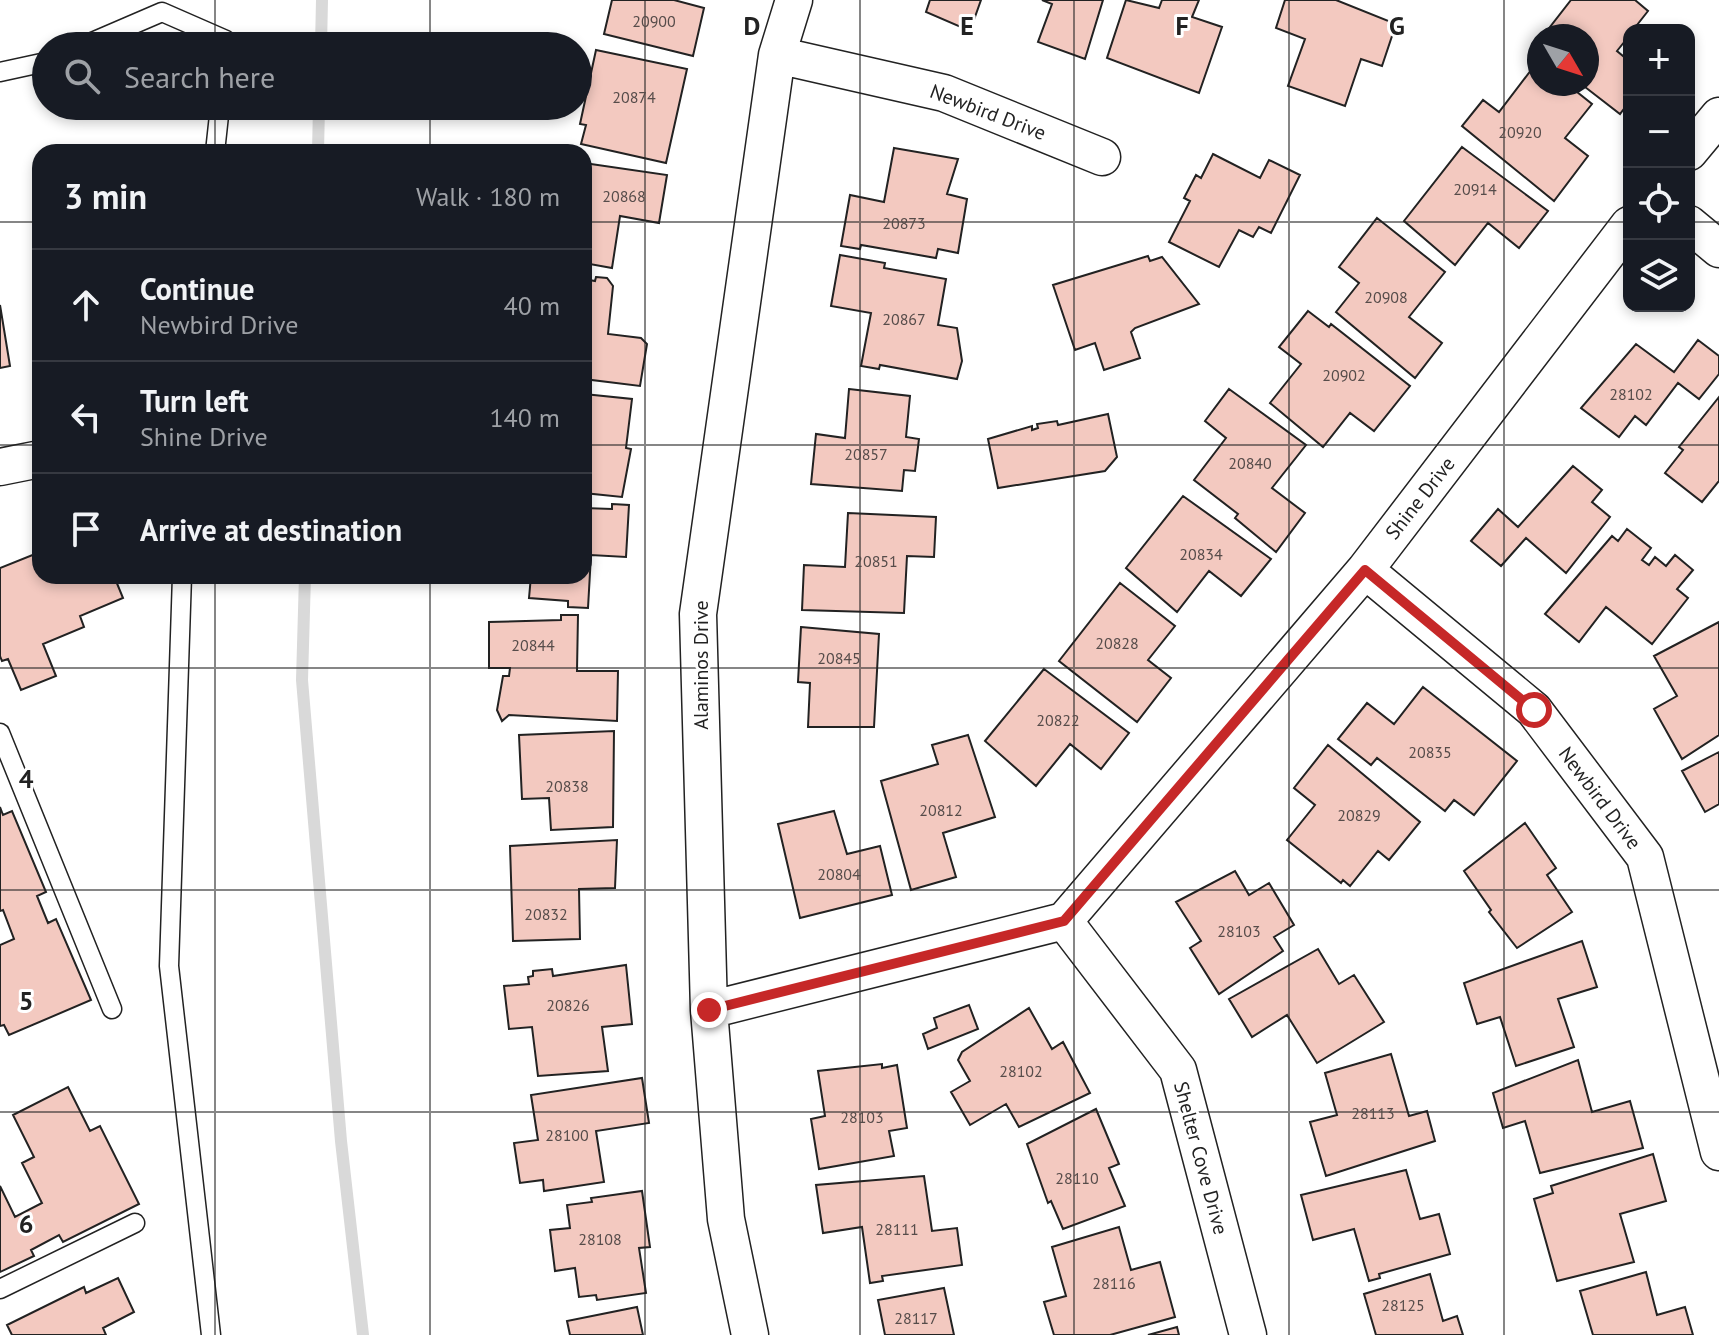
<!DOCTYPE html>
<html lang="en">
<head>
<meta charset="utf-8">
<style>
	:root { --surface:#171b24; --page:#242831; --text:#f1f3f6; --muted:#9ea1a6; --line:#363941 }
	body { margin:0; font-family:"PT Sans",sans-serif; background:var(--page); color:var(--text) }
	.controls { position:absolute; right:24px; top:24px; display:grid; overflow:hidden; border-radius:16px; box-shadow:0 4px 12px #0003 }
	.controls button { width:72px; height:72px; display:grid; place-items:center; padding:0; border:0; border-bottom:2px solid var(--line); background:var(--surface); color:var(--text); font:40px sans-serif }
	.compass { position:absolute; left:1527px; top:24px; width:72px; height:72px; border-radius:50%; background:var(--surface); box-shadow:0 4px 12px #0003; rotate:129deg }
	.stop { position:absolute; width:24px; height:24px; margin:-18px; border:6px solid #c62828; border-radius:50%; background:#fff }
	.stop.end { background:#c62828; border-color:#fff; box-shadow:0 2px 8px #0008 }
	.list { margin:0; padding:0; list-style:none }
	h2 { display:flex; justify-content:space-between; align-items:center; height:104px; margin:0; padding:0 32px; font-size:34px }
	h2 small { font-size:26px; font-weight:400; color:var(--muted) }
	.list li { display:grid; grid-template-columns:52px 1fr auto; gap:24px; align-items:center; box-sizing:border-box; height:112px; padding:0 32px; border-top:2px solid var(--line) }
	.list b { display:block; font-size:30px; white-space:nowrap }
	.list p { margin:0; font-size:26px; white-space:nowrap; color:var(--muted) }
	.list em { font-size:26px; font-style:normal; color:var(--muted) }
	.icon { flex:none; width:44px; height:44px; fill:none; stroke:currentColor; stroke-width:2; stroke-linecap:round; stroke-linejoin:round }
	.map { position:relative; flex:none; width:1719px; height:1335px; overflow:hidden }
	.search { position:absolute; background:var(--surface); box-shadow:0 4px 12px #0003; left:32px; top:32px; width:560px; height:88px; display:flex; align-items:center; gap:20px; box-sizing:border-box; padding:0 28px; border-radius:44px; color:var(--muted); font-size:30px }
	.panel { position:absolute; background:var(--surface); box-shadow:0 4px 12px #0003; left:32px; top:144px; width:560px; height:440px; border-radius:24px }
	.map>svg:first-child { display:block }
	.lines { fill:none; stroke-linecap:round; stroke-linejoin:round }
	.stream { stroke:#d9d9d9; stroke-width:12 }
	.building { fill:#f3c9c0; stroke:#222; stroke-width:2 }
	.lane-casing { stroke:#222; stroke-width:21 }
	.street-casing { stroke:#222; stroke-width:39 }
	.lane { stroke:#fff; stroke-width:18 }
	.street { stroke:#fff; stroke-width:36 }
	.route { stroke:#c62828; stroke-width:10 }
	.grid { fill:none; stroke:#222; stroke-width:2; stroke-opacity:0.55 }
	.labels { text-anchor:middle; dominant-baseline:central; stroke-width:6; stroke-linejoin:round; paint-order:stroke }
	.number-label { font-size:16px; fill:#564c4a }
	.street-label { font-size:20px; fill:#222; stroke:#fff }
	.grid-label { font-size:26px; text-anchor:middle; font-weight:bold; fill:#222; stroke:#fff; stroke-width:6; stroke-linejoin:round; paint-order:stroke }
</style>
</head>
<body>
<div class="map">
<svg width="1719" height="1335" viewBox="0 0 1719 1335">
	<rect width="100%" height="100%" fill="#fff"/>
	<g class="lines">
		<path class="stream" d="M321,46L322,0
			M318,152L319,106
			M305,576L302,680L341,1141L363,1335"/>
	</g>
	<path class="building" d="M612,0H674L704,8L693,56L604,34Z
		M930,0H981L970,31L926,12Z
		M1042,0H1103L1085,59L1038,42L1052,4Z
		M1126,0L1159,8L1162,0H1199L1192,17L1222,27L1199,93L1107,58Z
		M1285,0H1336L1396,24L1382,66L1361,59L1345,106L1288,86L1305,39L1276,28Z
		M1571,0H1635L1648,11L1633,30H1629V36L1617,51L1629,61V102L1620,114L1585,87L1589,83L1587,36H1543Z
		M596,50L687,69L666,163L581,144L586,125L580,124Z
		M1538,61L1539,84H1567L1592,104L1565,138L1588,156L1554,201L1462,126L1483,100L1499,112Z
		M1462,147L1548,211L1519,248L1488,223L1455,265L1404,221Z
		M894,148L958,159L947,194L967,199L958,253L938,249L936,258L861,245L860,249L841,246L850,195L884,202Z
		M1213,154L1260,178L1269,160L1300,175L1271,233L1259,227L1253,237L1239,230L1219,267L1169,242L1190,201L1184,198L1196,175L1201,178Z
		M584,163L667,175L659,223L620,216L612,268L584,263Z
		M1377,218L1445,272L1409,317L1442,343L1415,378L1336,312L1359,283L1339,267Z
		M840,255L885,263L884,268L946,279L938,325L957,328L962,361L957,379L880,365L879,369L861,366L871,313L831,306Z
		M1148,256L1150,261L1162,257L1199,304L1135,328L1131,332L1140,358L1104,370L1095,343L1075,350L1053,285Z
		M596,277L607,278L613,286L608,334L641,338L647,344L640,386L584,379V279L595,281Z
		M0,305L10,366L0,368Z
		M1308,311L1329,327L1331,324L1410,386L1374,431L1350,413L1323,447L1270,403L1301,364L1279,347Z
		M1698,340L1719,356V374L1699,399L1678,383L1646,425L1635,416L1619,437L1581,408L1636,344L1674,372Z
		M849,389L910,396L906,437L919,439L915,471L904,470L902,491L811,484L816,434L845,438Z
		M1229,389L1306,445L1272,488L1305,513L1276,552L1235,518L1238,514L1194,480L1226,438L1205,421Z
		M584,394L632,399L626,448L631,449L622,497L584,493Z
		M1719,397V481L1702,502L1665,473L1683,450L1679,447Z
		M1108,414L1117,457L1105,471L998,488L988,439L1032,426V430L1038,428L1037,424L1057,421L1058,425Z
		M1573,466L1602,490L1592,502L1610,517L1566,573L1526,538L1501,566L1471,541L1498,509L1518,527Z
		M1183,496L1271,559L1241,596L1209,571L1177,612L1126,568Z
		M612,504L629,505L626,557L591,555L588,608L568,607V601L529,598L531,576H584V508L612,509Z
		M848,513L936,517L934,557L907,556L904,613L802,610L804,565L845,567Z
		M1627,529L1651,548L1642,560L1649,565L1655,557L1666,566L1675,555L1693,570L1677,589L1688,598L1652,644L1606,607L1579,642L1545,614L1612,536L1618,541Z
		M40,552V576H114L123,598L80,616L84,627L43,644L56,676L21,690L8,659L2,661L0,656V568Z
		M1120,583L1175,626L1148,660L1171,678L1137,722L1059,661Z
		M561,615H578L577,671H618L617,721L509,715L502,721L497,710L503,676H509L510,668H489V622L561,620Z
		M1719,622V735L1682,759L1654,709L1677,696L1654,656Z
		M801,627L879,634L874,727H808L810,683L798,682Z
		M1044,669L1129,733L1101,769L1070,744L1036,786L985,741Z
		M1423,687L1517,761L1474,815L1454,800L1445,811L1377,758L1371,765L1338,739L1367,703L1394,724Z
		M614,731L613,827L551,830L549,798L522,799L519,735Z
		M968,735L995,817L943,833L956,877L911,890L881,781L938,764L932,745Z
		M1328,745L1420,822L1389,860L1378,851L1350,886L1343,880L1341,883L1287,840L1315,805L1294,788Z
		M1719,752V804L1705,812L1682,771Z
		M0,807L3,815L12,811L46,892L37,896L48,923L56,919L91,1000L9,1035L4,1025L0,1026V945L14,939L3,910L0,911Z
		M834,811L847,854L880,846L892,895L800,918L778,824Z
		M1525,823L1556,868L1547,875L1572,912L1517,948L1489,912L1491,910L1464,871Z
		M617,840L615,888L579,889L580,939L513,941L510,846Z
		M1235,871L1249,895L1269,883L1294,925L1274,937L1283,951L1219,994L1190,948L1201,941L1176,902Z
		M1582,941L1597,987L1558,999L1574,1047L1516,1066L1500,1017L1477,1024L1464,983Z
		M1318,949L1339,984L1354,975L1384,1022L1317,1063L1287,1015L1252,1037L1229,999Z
		M626,965L632,1024L602,1027L608,1071L538,1076L532,1027L509,1029L504,986L529,984L528,977L533,976V971L552,969L553,976Z
		M969,1005L978,1029L928,1049L923,1034L937,1028L934,1018Z
		M1029,1008L1052,1049L1063,1042L1090,1093L1019,1127L1006,1104L970,1125L951,1092L970,1081L958,1060L962,1052Z
		M1391,1054L1409,1116L1427,1111L1435,1141L1326,1176L1310,1122L1337,1115L1325,1073Z
		M1578,1060L1592,1112L1630,1101L1643,1148L1540,1173L1525,1121L1503,1128L1493,1093Z
		M882,1064V1068L897,1065L907,1128L889,1131L894,1156L819,1169L811,1119L825,1116L818,1071Z
		M642,1078L649,1123L596,1131L604,1182L544,1191L543,1180L520,1183L514,1143L538,1140L531,1095Z
		M68,1087L90,1131L100,1126L139,1204L63,1242L59,1235L31,1250L34,1256L0,1272V1186L15,1217L42,1203L22,1163L34,1157L13,1115Z
		M1096,1109L1119,1164L1109,1168L1125,1206L1063,1229L1051,1201L1048,1203L1027,1144Z
		M1653,1154L1666,1201L1620,1214L1634,1262L1557,1281L1534,1199L1553,1193L1551,1186Z
		M1406,1170L1420,1219L1439,1214L1450,1254L1379,1274L1380,1278L1369,1281L1354,1229L1313,1240L1301,1195Z
		M924,1176L932,1231L957,1228L962,1265L882,1276L883,1281L870,1283L862,1227L823,1233L816,1185Z
		M642,1191L650,1247L639,1248L646,1293L597,1300L596,1295L579,1297L575,1268L555,1271L550,1230L570,1228L567,1205L592,1202L591,1198Z
		M1119,1227L1131,1270L1160,1262L1175,1317L1110,1335H1054L1044,1302L1066,1296L1052,1247Z
		M1646,1272L1657,1315L1685,1307L1693,1335H1593L1580,1291Z
		M1430,1274L1443,1321L1457,1316L1463,1335H1376L1364,1294Z
		M118,1278L134,1312L103,1328L106,1335H12L7,1325L84,1287L86,1293Z
		M944,1288L954,1335H885L878,1300Z
		M637,1307L643,1335H570L567,1321Z
		M1177,1327L1179,1335H1148Z"/>
	<g class="lines">
		<defs>
			<path id="lane" d="M83,46L162,12L226,40L225,46
				M0,72L46,62
				M215,152L220,106
				M182,576L169,966L211,1335
				M0,733L112,1009
				M0,1289L135,1223"/>
			<path id="street" d="M777,55L944,93L1102,157
				M1689,152L1719,116
				M1689,224L1719,249
				M0,467L40,459
				M1365,570L1534,710L1645,857L1719,1152
				M1064,921L1178,1070L1248,1335
				M709,1010L1064,921L1365,570L1629,225
				M750,1335L726,1219L709,1010L698,614L777,55L794,0"/>
		</defs>
		<use href="#lane" class="lane-casing"/>
		<use href="#street" class="street-casing"/>
		<use href="#lane" class="lane"/>
		<use href="#street" class="street"/>
	</g>
	<g class="lines">
		<path class="route" d="M709,1010L1064,921L1365,570L1534,710"/>
	</g>
	<path class="grid" d="M215,0V46M430,0V46M645,0V1335M860,0V1335M1074,0V1335M1289,0V1335M1504,0V1335M215,106V152M430,106V152M0,222H40M584,222H1629M1689,222H1719M0,445H40M584,445H1719M215,576V1335M430,576V1335M0,668H1719M0,890H1719M0,1112H1719"/>
	<g class="labels">
		<g class="number-label">
			<text x="654" y="21">20900</text>
			<text x="634" y="97">20874</text>
			<text x="1520" y="132">20920</text>
			<text x="1475" y="189">20914</text>
			<text x="624" y="196">20868</text>
			<text x="904" y="223">20873</text>
			<text x="1386" y="297">20908</text>
			<text x="904" y="319">20867</text>
			<text x="1344" y="375">20902</text>
			<text x="1631" y="394">28102</text>
			<text x="866" y="454">20857</text>
			<text x="1250" y="463">20840</text>
			<text x="1201" y="554">20834</text>
			<text x="876" y="561">20851</text>
			<text x="1117" y="643">20828</text>
			<text x="533" y="645">20844</text>
			<text x="839" y="658">20845</text>
			<text x="1058" y="720">20822</text>
			<text x="1430" y="752">20835</text>
			<text x="567" y="786">20838</text>
			<text x="941" y="810">20812</text>
			<text x="1359" y="815">20829</text>
			<text x="839" y="874">20804</text>
			<text x="546" y="914">20832</text>
			<text x="1239" y="931">28103</text>
			<text x="568" y="1005">20826</text>
			<text x="1021" y="1071">28102</text>
			<text x="1373" y="1113">28113</text>
			<text x="862" y="1117">28103</text>
			<text x="567" y="1135">28100</text>
			<text x="1077" y="1178">28110</text>
			<text x="897" y="1229">28111</text>
			<text x="600" y="1239">28108</text>
			<text x="1114" y="1283">28116</text>
			<text x="1403" y="1305">28125</text>
			<text x="916" y="1318">28117</text>
		</g>
		<g class="street-label">
			<text transform="translate(988 112) rotate(21)">Newbird Drive</text>
			<text transform="translate(1420 498) rotate(-52)">Shine Drive</text>
			<text transform="translate(701 665) rotate(-90)">Alaminos Drive</text>
			<text transform="translate(1600 798) rotate(53)">Newbird Drive</text>
			<text transform="translate(1201 1158) rotate(75)">Shelter Cove Drive</text>
		</g>
	</g>
	<g class="grid-label">
		<text x="752" y="35">D</text>
		<text x="967" y="35">E</text>
		<text x="1182" y="35">F</text>
		<text x="1397" y="35">G</text>
		<text x="26" y="788">4</text>
		<text x="26" y="1010">5</text>
		<text x="26" y="1233">6</text>
	</g>
</svg>
<div class="controls">
<button>+</button>
<button>−</button>
<button><svg class="icon" aria-label="locate" viewBox="0 0 24 24"><circle cx="12" cy="12" r="6"/><path d="M12 2v4M12 18v4M2 12h4M18 12h4"/></svg></button>
<button><svg class="icon" aria-label="layers" viewBox="0 0 24 24"><path d="M12 4l9 5-9 5-9-5zM3 14l9 5 9-5"/></svg></button>
</div>
<svg class="compass" viewBox="-18 -18 36 36"><path d="M0-13l5 13h-10z" fill="#e53935"/><path d="M0 13l5-13h-10z" fill="#9ea1a6"/></svg>
<div class="stop" style="left:1534px;top:710px"></div>
<div class="stop end" style="left:709px;top:1010px"></div>
<div class="search"><svg class="icon" aria-label="search" viewBox="0 0 24 24"><circle cx="10" cy="10" r="6"/><path d="M15 15l6 6"/></svg>Search here</div>
<section class="panel">
<h2>3 min<small>Walk · 180 m</small></h2>
<ul class="list">
<li><svg class="icon" aria-label="ahead" viewBox="0 0 24 24"><path d="M12 20V5M6 11l6-6 6 6"/></svg><div><b>Continue</b><p>Newbird Drive</p></div><em>40 m</em></li>
<li><svg class="icon" aria-label="left" viewBox="0 0 24 24"><path d="M17 20v-9H6M10 6l-5 5 5 5"/></svg><div><b>Turn left</b><p>Shine Drive</p></div><em>140 m</em></li>
<li><svg class="icon" aria-label="arrive" viewBox="0 0 24 24"><path d="M6 21V4h12l-3 4 3 4H6"/></svg><div><b>Arrive at destination</b></div></li>
</ul>
</section>
</div>
</body>
</html>
